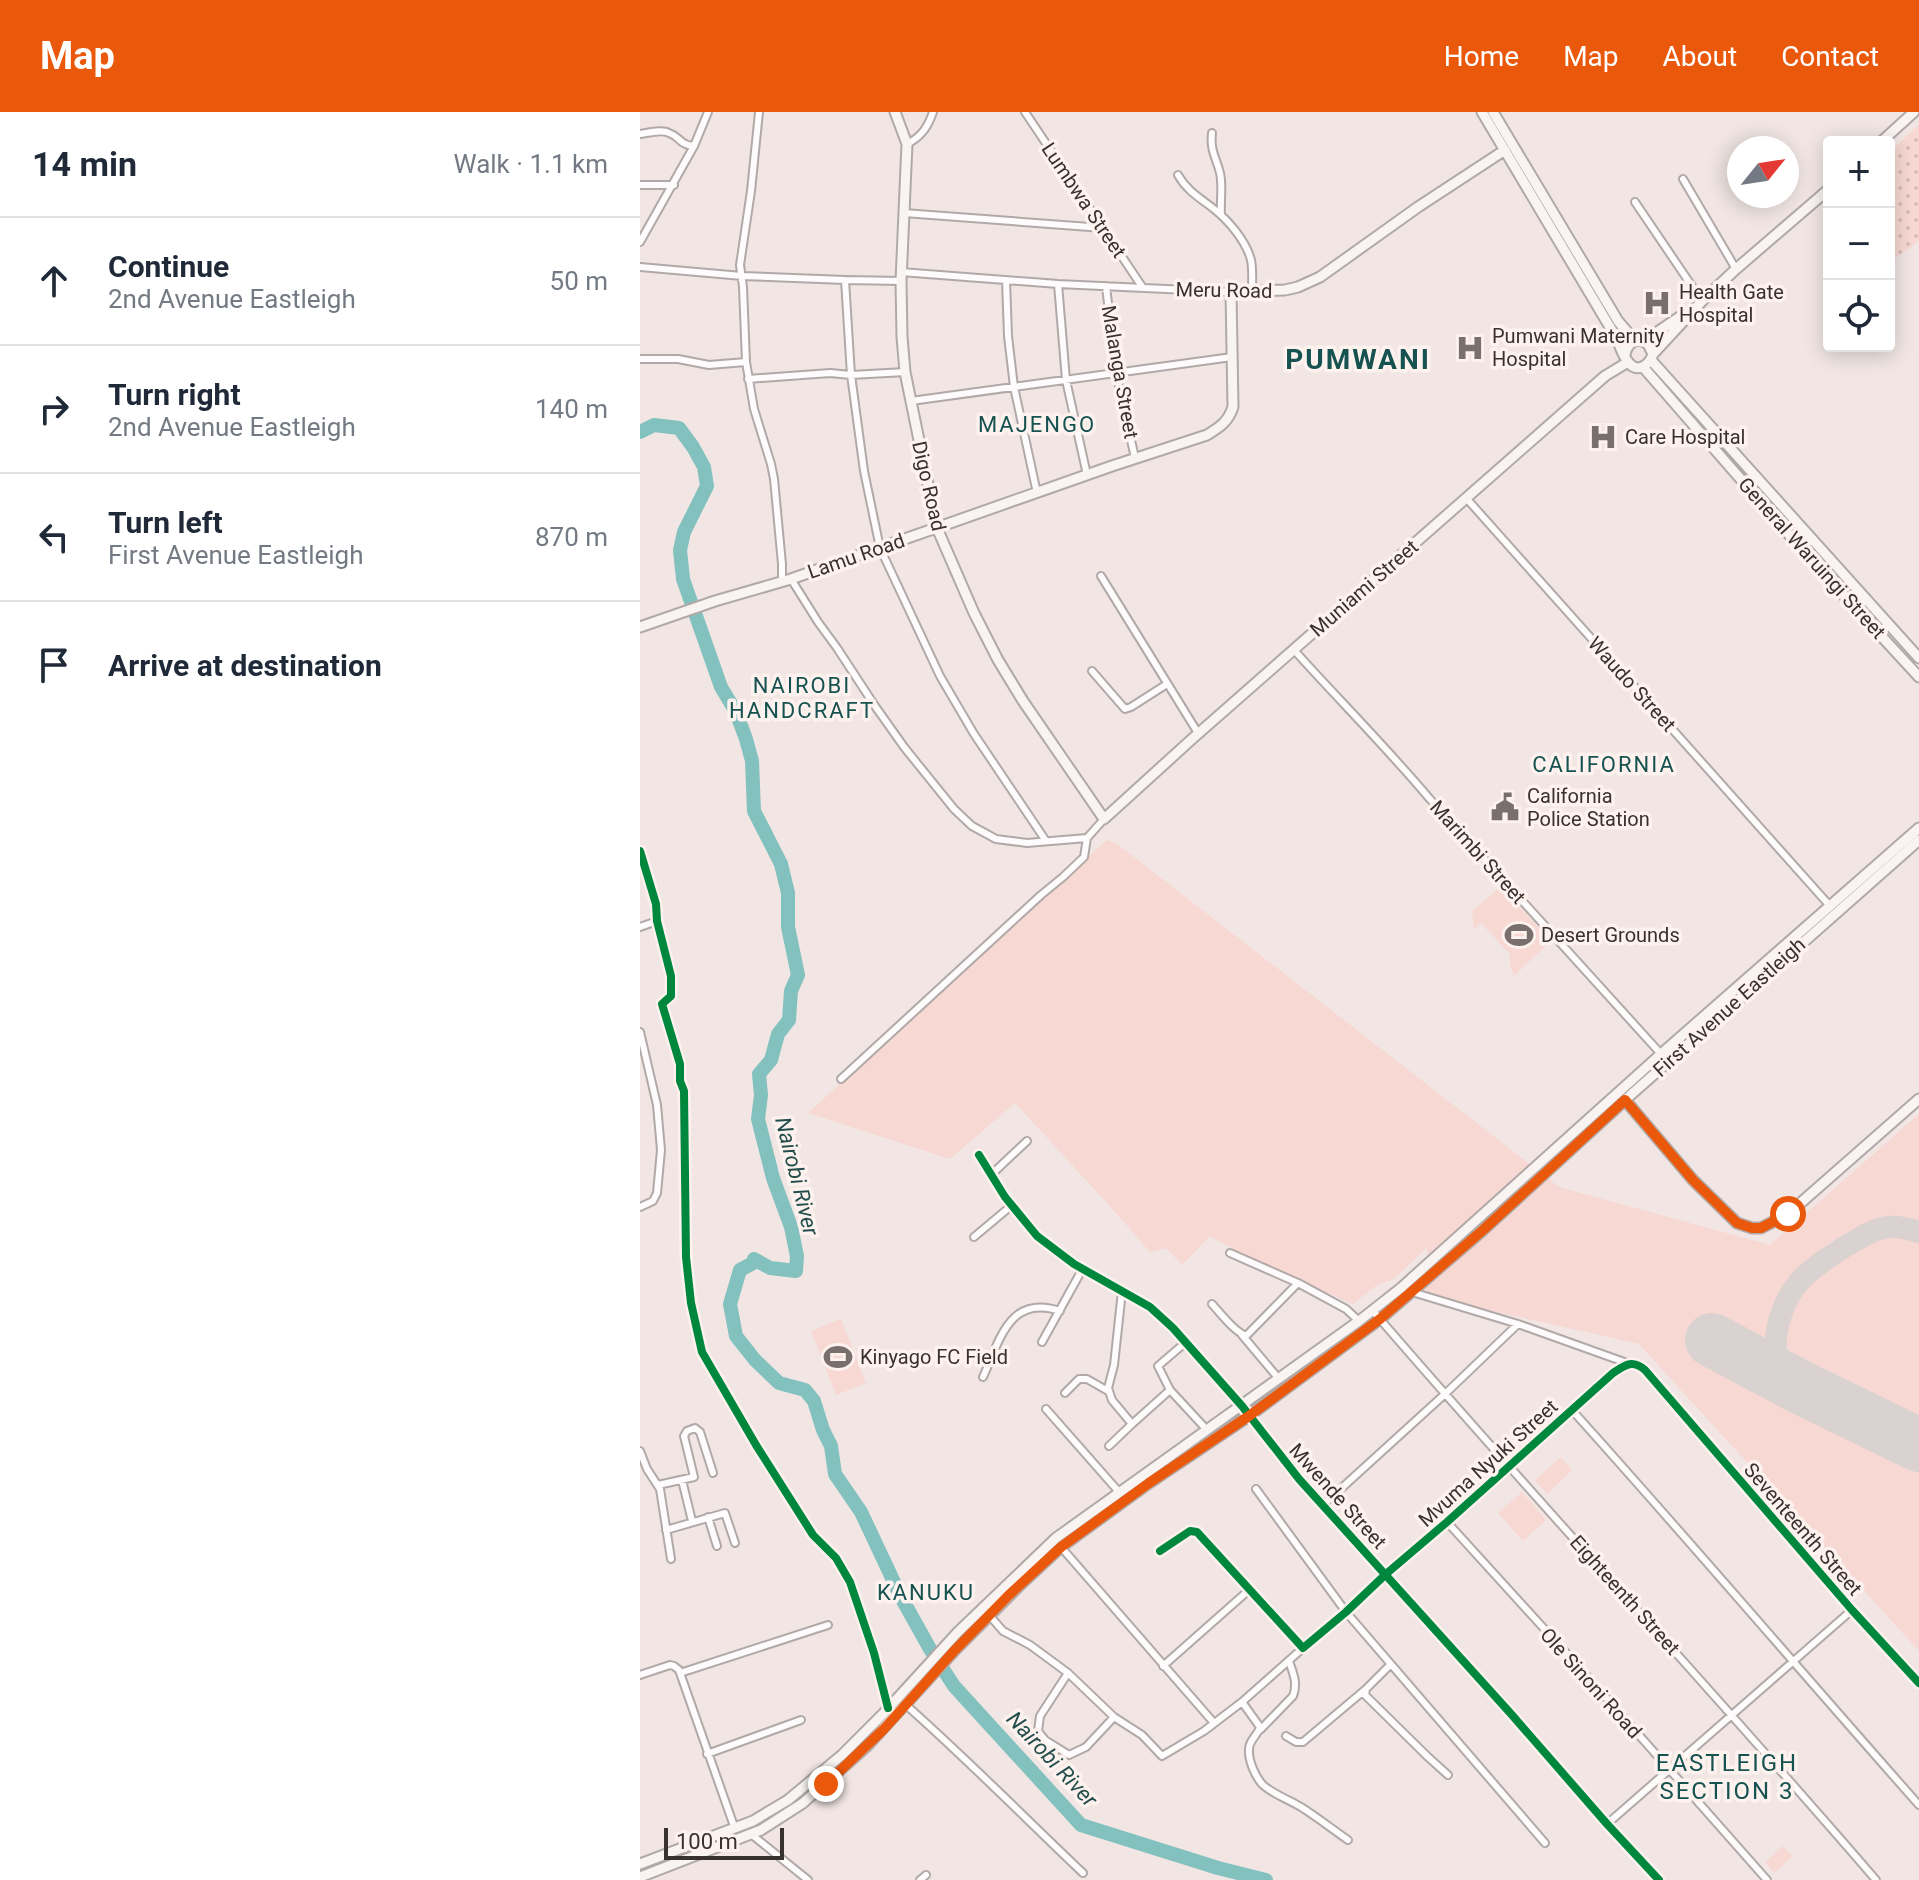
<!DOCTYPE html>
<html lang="en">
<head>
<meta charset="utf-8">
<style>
	:root { --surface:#fff; --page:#f2f2f3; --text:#1f2937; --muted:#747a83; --line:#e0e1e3; --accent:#ea580c }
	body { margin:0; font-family:Roboto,sans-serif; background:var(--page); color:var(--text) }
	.controls { position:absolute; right:24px; top:24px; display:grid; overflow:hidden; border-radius:8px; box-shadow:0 4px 20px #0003 }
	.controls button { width:72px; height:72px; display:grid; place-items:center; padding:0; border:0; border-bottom:2px solid var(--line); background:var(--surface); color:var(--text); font:40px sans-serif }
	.compass { position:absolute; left:1087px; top:24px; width:72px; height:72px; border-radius:50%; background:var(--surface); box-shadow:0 4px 20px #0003; rotate:60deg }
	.scale { position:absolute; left:24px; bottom:20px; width:120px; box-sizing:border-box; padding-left:8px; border:4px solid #39312f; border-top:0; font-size:22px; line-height:28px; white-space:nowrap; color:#39312f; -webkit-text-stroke:6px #fef2ef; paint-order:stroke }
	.stop { position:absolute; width:24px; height:24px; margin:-18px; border:6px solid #ea580c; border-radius:50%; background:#fff }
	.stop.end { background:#ea580c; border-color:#fff; box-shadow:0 2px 8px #0008 }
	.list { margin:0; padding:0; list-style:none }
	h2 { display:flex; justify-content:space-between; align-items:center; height:104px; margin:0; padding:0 32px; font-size:34px }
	h2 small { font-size:26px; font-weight:400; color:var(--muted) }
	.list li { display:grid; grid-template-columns:52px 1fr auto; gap:24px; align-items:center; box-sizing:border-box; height:128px; padding:0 32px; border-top:2px solid var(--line) }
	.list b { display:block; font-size:30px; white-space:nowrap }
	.list p { margin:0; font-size:26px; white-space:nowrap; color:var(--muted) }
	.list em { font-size:26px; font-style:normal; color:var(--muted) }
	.icon { flex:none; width:44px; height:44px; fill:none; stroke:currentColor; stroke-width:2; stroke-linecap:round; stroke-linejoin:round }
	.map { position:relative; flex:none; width:1279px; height:1768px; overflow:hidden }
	header { display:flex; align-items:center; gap:48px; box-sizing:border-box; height:112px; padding:0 40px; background:var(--accent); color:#fff }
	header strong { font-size:38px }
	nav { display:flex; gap:44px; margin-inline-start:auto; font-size:28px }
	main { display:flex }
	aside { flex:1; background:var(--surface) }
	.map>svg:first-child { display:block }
	.grass { fill:#f7d8d2 }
	.park { fill:url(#park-dots) }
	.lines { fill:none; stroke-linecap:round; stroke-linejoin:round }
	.river { stroke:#82c1be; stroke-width:14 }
	.taxiway { stroke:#d9d2d0; stroke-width:22 }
	.runway { stroke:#d9d2d0; stroke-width:54 }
	.street-casing { stroke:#b1a9a8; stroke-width:10 }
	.secondary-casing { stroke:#b1a9a8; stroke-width:13 }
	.street { stroke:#fdfbfb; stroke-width:6 }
	.secondary { stroke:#f9f4f2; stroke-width:9 }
	.cycleway-casing { stroke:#fef2ef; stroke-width:13 }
	.cycleway { stroke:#00873e; stroke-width:8 }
	.route { stroke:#ea580c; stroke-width:10 }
	.labels { text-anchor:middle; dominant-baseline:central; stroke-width:7; stroke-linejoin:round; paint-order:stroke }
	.street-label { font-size:20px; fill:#39312f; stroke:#fef2ef }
	.poi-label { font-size:20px; fill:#39312f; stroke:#fef2ef; text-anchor:start }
	.neighbourhood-label { font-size:22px; letter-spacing:2px; fill:#165250; stroke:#fef2ef }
	.water-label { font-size:22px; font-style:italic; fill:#234e4c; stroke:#fef2ef }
	.quarter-label { font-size:24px; letter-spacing:2px; fill:#165250; stroke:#fef2ef }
	.district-label { font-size:28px; font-weight:bold; letter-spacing:2px; fill:#165250; stroke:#fef2ef }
</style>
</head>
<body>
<header>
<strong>Map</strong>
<nav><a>Home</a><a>Map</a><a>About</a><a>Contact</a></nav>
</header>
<main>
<aside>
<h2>14 min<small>Walk · 1.1 km</small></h2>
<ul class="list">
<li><svg class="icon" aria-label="ahead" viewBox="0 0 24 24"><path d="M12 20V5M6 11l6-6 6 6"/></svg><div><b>Continue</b><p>2nd Avenue Eastleigh</p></div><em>50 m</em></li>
<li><svg class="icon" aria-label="right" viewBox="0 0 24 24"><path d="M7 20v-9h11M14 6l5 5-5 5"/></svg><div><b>Turn right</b><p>2nd Avenue Eastleigh</p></div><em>140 m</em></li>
<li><svg class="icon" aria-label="left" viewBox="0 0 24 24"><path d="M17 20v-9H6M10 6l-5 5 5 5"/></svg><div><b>Turn left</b><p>First Avenue Eastleigh</p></div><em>870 m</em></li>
<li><svg class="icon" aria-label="arrive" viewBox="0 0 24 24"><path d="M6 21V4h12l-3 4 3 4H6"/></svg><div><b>Arrive at destination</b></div></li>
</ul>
</aside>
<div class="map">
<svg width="1279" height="1768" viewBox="0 0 1279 1768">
	<defs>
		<pattern id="park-dots" width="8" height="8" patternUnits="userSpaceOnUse" patternTransform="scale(2)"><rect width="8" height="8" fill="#f7d8d2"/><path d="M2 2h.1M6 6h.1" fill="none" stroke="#d4bab5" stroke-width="1.8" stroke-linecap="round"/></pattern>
	</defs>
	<rect width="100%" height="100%" fill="#f1e6e4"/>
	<path class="grass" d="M467,728L476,731L919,1075L1130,1133L1279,1002V1539L999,1232L786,1184L787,1135L754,1167L737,1173L713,1192L616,1150L570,1124L542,1153L526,1136L510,1140L467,1091L375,991L310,1047L168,1001Z
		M862,776L911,829L874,864L870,852V842L841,811L834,817L832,799L858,777Z
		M201,1207L226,1271L196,1283L171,1219Z
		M921,1345L932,1358L907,1382L895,1368Z
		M882,1380L906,1408L883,1429L858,1401Z
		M1143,1734L1153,1744L1134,1761L1125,1750Z"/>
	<path class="park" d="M1279,12V129L1249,151V41Z"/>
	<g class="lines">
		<path class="river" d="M0,320L14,313L39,316L53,335L64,355L67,374L44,420L40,438L43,467L81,575L96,600L106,627L112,649L114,699L141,752L148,781V815L158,863L151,879L149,908L138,922L131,948L119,962L121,983L118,1007L133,1066L151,1115L157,1144L156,1159L130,1156L114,1147L115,1150L100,1158L90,1192L96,1224L115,1248L139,1271L165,1278L174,1289L183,1318L191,1334L195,1362L221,1400L261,1485L290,1537L314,1574L441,1713L578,1756L626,1768"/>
		<path class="taxiway" d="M1160,1275C1132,1253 1131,1229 1143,1197C1147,1187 1152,1178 1159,1170C1171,1156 1188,1146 1203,1136C1217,1128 1232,1117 1248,1115C1259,1114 1269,1117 1279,1120"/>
		<path class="runway" d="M1072,1228L1160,1275L1279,1333"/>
		<defs>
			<path id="street" d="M119,0L111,79L100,153L103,175L106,250L114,297L131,352L134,367L142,452V470
				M385,0L503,176
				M572,21C570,39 576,45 580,61C583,74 580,89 581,103
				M0,22C8,21 22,17 29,21C41,25 39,33 54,34
				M267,32C281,25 288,15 293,0
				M538,63C547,79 560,86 574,97C589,109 606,129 611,148C613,158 612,169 612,179
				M1043,67L1096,157
				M0,73H34
				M995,90L1062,189
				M264,101L463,116
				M0,130L54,34L68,0
				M0,155L102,164L205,168L261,169
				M261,160L418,172L591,180
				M205,168L211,263L224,359L240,436L300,564L334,622L406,729
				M366,168L368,224L374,275L397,381
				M418,172L426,268L447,363
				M466,174L476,261L495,346
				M0,247H38L69,253L106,250
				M108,267L190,261L211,263L265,260
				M271,289L592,245
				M827,387L1190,794
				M461,464L558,621
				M151,467L178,510L197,536L235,594L264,635L314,697L332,714L356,727L387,731L447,726L464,707
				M654,538C699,588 746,635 789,686L1021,942
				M452,559L485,597L491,595L527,572
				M0,739L16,792L17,809L31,864V884L22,892L40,952V969L44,979L46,1145L51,1191L62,1240L116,1333L173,1423L196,1446L210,1470L234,1541L248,1596
				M0,815L17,809
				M0,920L17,993L21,1038L17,1081L13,1089L0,1095
				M201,967L401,783L423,765L444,745L447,726
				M339,1043L365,1085L397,1124L434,1152L510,1195L533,1216L602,1294L659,1367L872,1603L967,1712L1019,1768
				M352,1062L387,1029
				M334,1125L371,1094
				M590,1141L658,1171
				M772,1180L878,1212L987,1251
				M572,1192C582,1203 593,1218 606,1224L658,1171L706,1197L719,1209
				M733,1199C898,1391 1071,1576 1236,1768
				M602,1223L639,1267
				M402,1230L443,1156
				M343,1265C360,1228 369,1182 420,1199
				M530,1278L567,1318
				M425,1281L439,1267H447L468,1279
				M406,1297L479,1380
				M931,1297C1049,1428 1163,1562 1279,1693
				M492,1312L530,1278L518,1254L546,1230
				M469,1334L492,1312L472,1288L468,1276L474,1253L482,1179
				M0,1339L7,1357L20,1377L31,1447
				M42,1368L52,1409
				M18,1373L54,1365L44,1324L47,1319L55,1316L60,1320L73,1361
				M616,1377L706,1500L905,1731
				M683,1393L805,1282L878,1212
				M68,1405L77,1434
				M807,1410L938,1554L1127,1768
				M26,1418L85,1401L95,1431
				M421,1435L574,1611
				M520,1439L550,1419L557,1420L663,1536L706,1500L746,1462L807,1410L973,1261C985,1253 992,1247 1005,1258L1212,1498L1279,1571
				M349,1503L363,1519L390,1533L428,1561L474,1605L502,1623L522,1644L564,1619L602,1590L663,1536
				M751,1552L726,1577L725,1583L788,1645L808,1663
				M523,1554L609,1478
				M40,1561L188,1513
				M428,1561L400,1604L398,1619L405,1628L429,1643L446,1635L474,1605
				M0,1563L30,1553L34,1554L39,1558L95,1717
				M602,1590L620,1615C618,1623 609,1628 609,1637C608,1648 615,1664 622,1672C632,1682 648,1687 661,1695C677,1705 692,1717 708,1728
				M266,1593C327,1647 384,1705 443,1761
				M620,1618L653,1584C658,1571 653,1561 649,1549
				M646,1624L656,1630H663L726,1577
				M67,1642L161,1608
				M967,1712L1212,1498
				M111,1722L168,1768
				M280,1768L286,1763"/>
			<path id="secondary" d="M255,0L267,32L261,169L262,225L265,260L297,416L334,501L358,548L383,589L464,707L552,627L965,264L988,250
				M842,0L977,227C980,234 983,245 989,251C998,262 1010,252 1013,242L1008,232C996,224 987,231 985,243
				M853,0L978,209L995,229
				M1241,30L1274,0
				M1004,229L1047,200
				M1013,242L1062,189L1096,157L1189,77
				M1011,248L1279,546
				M1003,255L1172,449L1279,565
				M0,515L75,489L151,467L472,354L567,323C580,315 588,310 593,295L591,180L645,178L658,175L680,165L778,95L865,38
				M985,988L1053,1068L1097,1111L1112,1116H1121L1148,1102L1279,987
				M0,1752L113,1709L148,1688L202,1643L244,1601L318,1520L416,1426L719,1209L761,1176L1021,942L1279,716
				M0,1765L121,1718L163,1691L226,1635L314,1539L380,1473L421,1435L509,1371L609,1304L740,1207L843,1118L985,988L1279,728"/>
		</defs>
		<use href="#street" class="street-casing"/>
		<use href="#secondary" class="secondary-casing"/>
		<use href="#street" class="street"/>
		<use href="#secondary" class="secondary"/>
		<defs>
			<path id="cycleway" d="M0,739L16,792L17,809L31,864V884L22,892L40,952V969L44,979L46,1145L51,1191L62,1240L116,1333L173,1423L196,1446L210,1470L234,1541L248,1596
				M339,1043L365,1085L397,1124L434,1152L510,1195L533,1216L602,1294L659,1367L872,1603L967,1712L1019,1768
				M520,1439L550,1419L557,1420L663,1536L706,1500L746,1462L807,1410L973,1261C985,1253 992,1247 1005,1258L1212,1498L1279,1571"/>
		</defs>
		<use href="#cycleway" class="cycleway-casing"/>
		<use href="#cycleway" class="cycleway"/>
	</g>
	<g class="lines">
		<path class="route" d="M186,1672L244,1617L314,1539L369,1483L421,1435L509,1371L609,1304L740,1207L843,1118L985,988L1053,1068L1097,1111L1112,1116H1121L1148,1102"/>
	</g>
	<defs>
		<symbol id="hospital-bare" viewBox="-9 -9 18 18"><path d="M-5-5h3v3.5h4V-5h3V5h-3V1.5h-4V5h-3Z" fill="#79706e" stroke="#fef2ef" stroke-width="2.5" paint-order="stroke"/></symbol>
		<symbol id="civic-bare" viewBox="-9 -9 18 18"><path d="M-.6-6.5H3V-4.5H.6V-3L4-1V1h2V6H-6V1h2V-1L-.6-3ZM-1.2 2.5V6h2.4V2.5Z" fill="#79706e" stroke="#fef2ef" stroke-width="2.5" paint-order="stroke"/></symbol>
		<symbol id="stadium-bare" viewBox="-9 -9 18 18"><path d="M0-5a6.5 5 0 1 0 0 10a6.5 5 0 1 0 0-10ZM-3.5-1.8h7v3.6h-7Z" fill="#79706e" stroke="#fef2ef" stroke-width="2.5" paint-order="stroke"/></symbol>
	</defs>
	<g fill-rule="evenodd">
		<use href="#hospital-bare" x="997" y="171" width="40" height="40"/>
		<use href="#hospital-bare" x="810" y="216" width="40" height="40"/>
		<use href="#hospital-bare" x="943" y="305" width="40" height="40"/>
		<use href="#civic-bare" x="845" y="675" width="40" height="40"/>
		<use href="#stadium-bare" x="859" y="803" width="40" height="40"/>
		<use href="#stadium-bare" x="178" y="1225" width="40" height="40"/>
	</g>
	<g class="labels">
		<g class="street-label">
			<text transform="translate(444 88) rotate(56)">Lumbwa Street</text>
			<text transform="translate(584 178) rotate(1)">Meru Road</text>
			<text transform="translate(480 260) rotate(80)">Malanga Street</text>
			<text transform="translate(289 374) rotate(77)">Digo Road</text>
			<text transform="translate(216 444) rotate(-19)">Lamu Road</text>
			<text transform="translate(1172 446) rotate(48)">General Waruingi Street</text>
			<text transform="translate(724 476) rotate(-41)">Muniami Street</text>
			<text transform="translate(992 572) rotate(48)">Waudo Street</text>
			<text transform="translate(838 740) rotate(48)">Marimbi Street</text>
			<text transform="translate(1089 895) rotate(-42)">First Avenue Eastleigh</text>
			<text transform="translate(848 1351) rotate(-42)">Mvuma Nyuki Street</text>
			<text transform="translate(698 1384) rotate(48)">Mwende Street</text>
			<text transform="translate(1163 1417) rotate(49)">Seventeenth Street</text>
			<text transform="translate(985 1483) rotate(48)">Eighteenth Street</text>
			<text transform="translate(951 1571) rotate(48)">Ole Sinoni Road</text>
		</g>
		<g class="poi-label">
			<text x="1039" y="180">Health Gate<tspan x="1039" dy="23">Hospital</tspan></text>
			<text x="852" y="224">Pumwani Maternity<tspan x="852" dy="23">Hospital</tspan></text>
			<text x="985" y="325">Care Hospital</text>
			<text x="887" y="684">California<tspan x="887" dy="23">Police Station</tspan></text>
			<text x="901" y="823">Desert Grounds</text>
			<text x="220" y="1245">Kinyago FC Field</text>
		</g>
		<g class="neighbourhood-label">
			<text x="397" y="312">MAJENGO</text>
			<text x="162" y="573">NAIROBI<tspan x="162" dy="25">HANDCRAFT</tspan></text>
			<text x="964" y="652">CALIFORNIA</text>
			<text x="286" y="1480">KANUKU</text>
		</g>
		<g class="water-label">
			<text transform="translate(157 1064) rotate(76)">Nairobi River</text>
			<text transform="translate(412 1647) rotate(47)">Nairobi River</text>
		</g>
		<g class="quarter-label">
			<text x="1087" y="1651">EASTLEIGH<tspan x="1087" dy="28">SECTION 3</tspan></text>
		</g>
		<g class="district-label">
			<text x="718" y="247">PUMWANI</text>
		</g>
	</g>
</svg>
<div class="controls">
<button>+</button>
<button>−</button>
<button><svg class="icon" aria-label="locate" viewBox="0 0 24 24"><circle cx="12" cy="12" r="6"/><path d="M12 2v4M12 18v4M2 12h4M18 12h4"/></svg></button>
</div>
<svg class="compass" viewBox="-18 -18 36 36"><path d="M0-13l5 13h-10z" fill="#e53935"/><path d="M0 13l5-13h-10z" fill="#747a83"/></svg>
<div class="scale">100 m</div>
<div class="stop" style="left:1148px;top:1102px"></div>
<div class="stop end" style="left:186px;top:1672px"></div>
</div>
</main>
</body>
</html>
